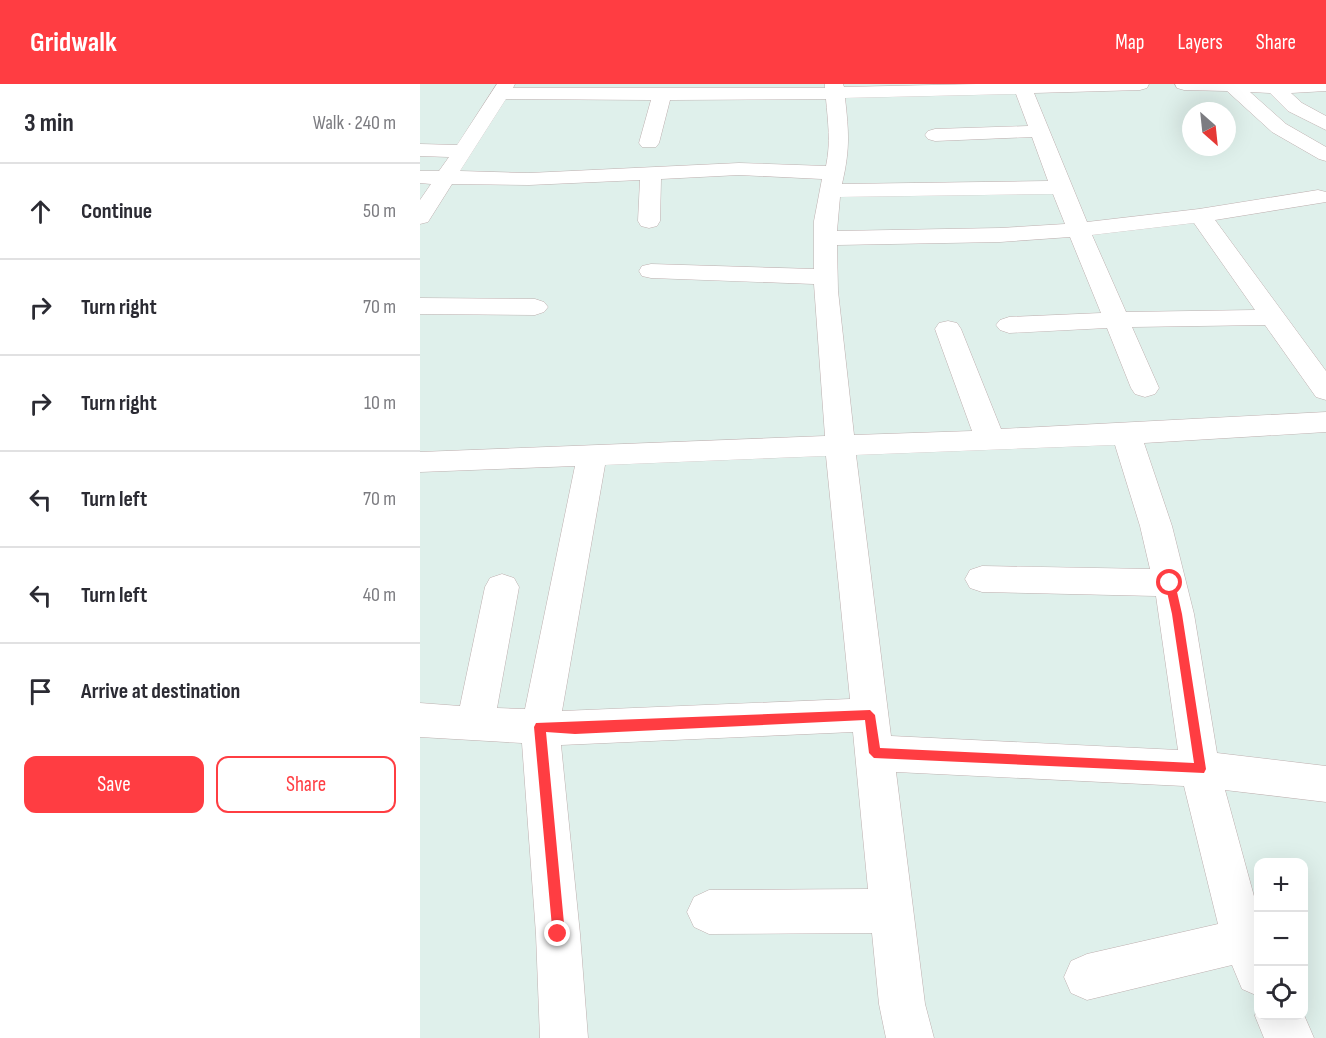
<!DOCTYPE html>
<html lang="en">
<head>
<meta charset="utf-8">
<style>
	:root { --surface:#fff; --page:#f7f7f7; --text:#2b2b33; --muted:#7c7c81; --line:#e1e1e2; --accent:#ff3d42 }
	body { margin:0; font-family:"Sofia Sans Condensed",sans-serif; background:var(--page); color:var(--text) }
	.controls { position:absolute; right:18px; bottom:18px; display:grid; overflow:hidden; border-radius:12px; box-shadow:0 6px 24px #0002 }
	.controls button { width:54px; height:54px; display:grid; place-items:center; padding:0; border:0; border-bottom:2px solid var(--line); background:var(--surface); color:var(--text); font:30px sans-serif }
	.compass { position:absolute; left:762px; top:18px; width:54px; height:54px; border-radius:50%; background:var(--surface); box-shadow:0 6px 24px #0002; rotate:153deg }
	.stop { position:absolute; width:18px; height:18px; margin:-14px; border:4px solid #ff3d42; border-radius:50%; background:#fff }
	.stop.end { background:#ff3d42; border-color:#fff; box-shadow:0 2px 6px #0008 }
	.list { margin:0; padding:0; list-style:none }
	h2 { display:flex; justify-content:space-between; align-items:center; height:78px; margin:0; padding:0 24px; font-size:26px }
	h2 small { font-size:20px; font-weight:400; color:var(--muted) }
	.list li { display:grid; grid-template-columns:39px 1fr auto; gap:18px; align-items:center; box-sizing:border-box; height:96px; padding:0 24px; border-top:2px solid var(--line) }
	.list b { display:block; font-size:22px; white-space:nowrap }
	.list em { font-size:20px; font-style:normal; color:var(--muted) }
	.actions { display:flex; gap:12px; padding:18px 24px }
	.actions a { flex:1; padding:14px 0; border:2px solid var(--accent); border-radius:12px; text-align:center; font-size:21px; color:var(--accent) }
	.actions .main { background:var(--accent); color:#fff }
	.icon { flex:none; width:33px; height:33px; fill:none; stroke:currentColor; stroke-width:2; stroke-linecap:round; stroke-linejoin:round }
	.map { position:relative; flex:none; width:906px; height:954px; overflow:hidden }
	header { display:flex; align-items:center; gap:36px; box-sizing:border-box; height:84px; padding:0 30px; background:var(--accent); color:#fff }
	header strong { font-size:28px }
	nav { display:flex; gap:33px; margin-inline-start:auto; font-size:21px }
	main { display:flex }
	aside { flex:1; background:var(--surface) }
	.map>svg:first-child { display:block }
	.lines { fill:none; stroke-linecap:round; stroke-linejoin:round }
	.minor-casing { stroke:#beafaf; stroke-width:1 }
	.minor { fill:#fff; fill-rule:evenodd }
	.route { fill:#ff3d42 }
</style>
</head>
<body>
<header>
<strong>Gridwalk</strong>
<nav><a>Map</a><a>Layers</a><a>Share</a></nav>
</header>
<main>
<aside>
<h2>3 min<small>Walk · 240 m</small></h2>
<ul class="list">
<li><svg class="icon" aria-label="ahead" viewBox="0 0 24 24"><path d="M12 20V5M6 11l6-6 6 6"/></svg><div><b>Continue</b></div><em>50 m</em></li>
<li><svg class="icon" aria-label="right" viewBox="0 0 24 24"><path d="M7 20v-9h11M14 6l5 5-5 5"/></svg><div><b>Turn right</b></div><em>70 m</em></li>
<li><svg class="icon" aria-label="right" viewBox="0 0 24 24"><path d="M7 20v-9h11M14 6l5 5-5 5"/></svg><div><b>Turn right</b></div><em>10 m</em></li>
<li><svg class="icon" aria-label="left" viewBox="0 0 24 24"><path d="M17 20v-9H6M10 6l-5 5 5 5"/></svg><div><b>Turn left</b></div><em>70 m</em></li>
<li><svg class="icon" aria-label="left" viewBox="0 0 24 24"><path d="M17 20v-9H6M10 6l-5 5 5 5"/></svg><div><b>Turn left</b></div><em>40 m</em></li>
<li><svg class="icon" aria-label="arrive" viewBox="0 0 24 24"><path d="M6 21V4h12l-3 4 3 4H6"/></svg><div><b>Arrive at destination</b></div></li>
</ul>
<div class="actions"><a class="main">Save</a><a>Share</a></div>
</aside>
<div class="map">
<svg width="906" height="954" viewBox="0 0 906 954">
	<rect width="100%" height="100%" fill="#dff0eb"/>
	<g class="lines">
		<defs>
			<path id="minor" d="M77,0H95L93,4H405V0H423L424,3L557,0H729L727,4L720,6L614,9L667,138L779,125L898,106L906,108V118L795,136L906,287V316L896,313L845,241L712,243L739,304L735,310L725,313L715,310L711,304L687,244L589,249L580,246L576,241L580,236L589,233L681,229L650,153L580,158L417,161L418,207L434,351L552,347L515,245L519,239L528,237L537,239L541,245L581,345L906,328V348L724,359L752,442L774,530L797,669L906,682V718L805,706L838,827V912L822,905L812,881L667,916L651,909L644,893L651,877L667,870L798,840L764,702L476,688L505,920L514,954H466L459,920L452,849L289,850L274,843L267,828L274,813L289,806L448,805L433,648L141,661L160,850L168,954H120L116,850L102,659L0,653V619L40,622L65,503L70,494L82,490L94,494L99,503L77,624L105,625L155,382L0,388V368L405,352L394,200L231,194L222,192L219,187L222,182L231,180L394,185V137L402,95L319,91L241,95L240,137L237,142L229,144L221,142L218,137L220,96L109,101L32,100L8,138L0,140V116L11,100L0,99V87H19L29,73L0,72V60L37,61ZM596,10L608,42L515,45L508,47L505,51L508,55L515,57L612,53L628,97L422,100C430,66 429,49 425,14ZM86,15L231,16L219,59L222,63H236L239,59L250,16L406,15C408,38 411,59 406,82L319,79L109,89L40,87ZM633,110L645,140L580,144L417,147L420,113ZM774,139L835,226L706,228L672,151ZM695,361L720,442L730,485L562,482L550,486L545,495L550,504L562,508L736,512L758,666L471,652L436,371ZM406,372L430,615L142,627L185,381Z
				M755,0H906V7L871,9L882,19L906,32V46L868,27L850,9L830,8L866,40L906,63V77L899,75L852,48L807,7L764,6L757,4Z
				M0,214L115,215L124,218L128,223L124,228L115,231L0,230Z
				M838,922V932L884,931L894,954H844L835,932Z"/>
		</defs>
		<use href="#minor" class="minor-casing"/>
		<use href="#minor" class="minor"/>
	</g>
	<path class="route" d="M750,495L755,499L762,530L786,685L784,689L454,674L449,669L445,636L155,650L126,648L145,850L143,854L138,856L133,854L114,643L116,639L450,626L455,631L460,664L774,679L752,530L745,499Z"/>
</svg>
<div class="controls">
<button>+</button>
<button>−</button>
<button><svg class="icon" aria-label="locate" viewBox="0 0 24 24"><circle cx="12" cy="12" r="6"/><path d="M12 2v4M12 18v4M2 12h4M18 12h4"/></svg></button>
</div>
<svg class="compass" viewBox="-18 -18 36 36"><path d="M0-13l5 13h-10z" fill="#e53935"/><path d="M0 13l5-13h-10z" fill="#7c7c81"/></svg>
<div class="stop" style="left:750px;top:499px"></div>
<div class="stop end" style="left:138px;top:850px"></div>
</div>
</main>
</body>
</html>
